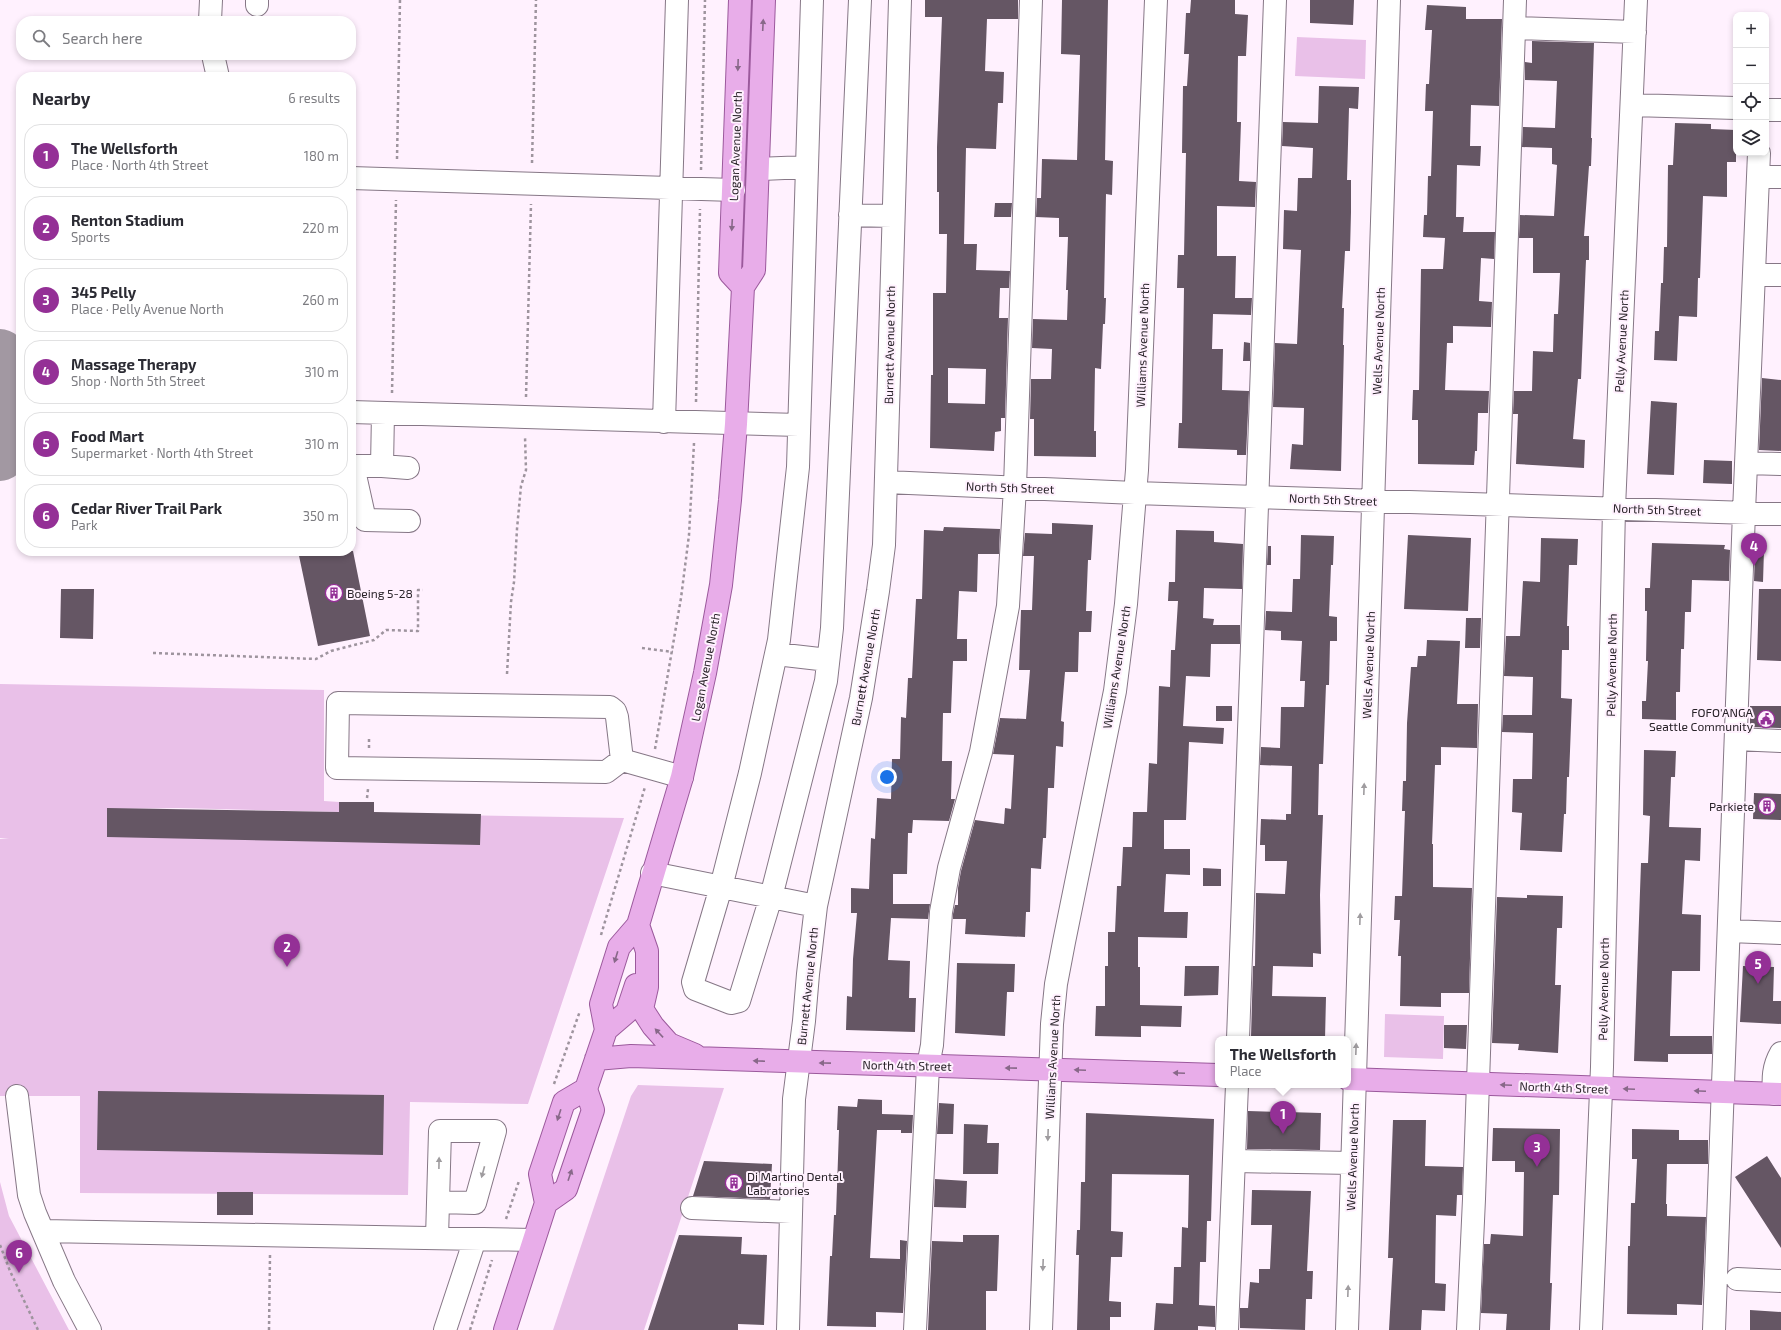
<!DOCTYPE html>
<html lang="en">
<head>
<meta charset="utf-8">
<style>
	:root { --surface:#fff; --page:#f2f2f3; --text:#2b2b33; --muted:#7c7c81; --line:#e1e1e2; --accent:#943096 }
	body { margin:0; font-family:"Exo 2",sans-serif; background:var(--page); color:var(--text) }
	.controls { position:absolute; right:12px; top:12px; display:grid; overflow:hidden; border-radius:8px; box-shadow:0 2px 6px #0003 }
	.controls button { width:36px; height:36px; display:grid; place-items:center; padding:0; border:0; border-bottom:1px solid var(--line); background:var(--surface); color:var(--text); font:20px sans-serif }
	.you { position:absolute; left:887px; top:777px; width:14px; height:14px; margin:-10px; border:3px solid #fff; border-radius:50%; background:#1a73e8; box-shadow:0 0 0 6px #1a73e833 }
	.badge { display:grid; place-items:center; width:26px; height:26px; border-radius:50%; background:var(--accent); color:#fff; font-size:13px; font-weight:700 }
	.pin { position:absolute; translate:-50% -33px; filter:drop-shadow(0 1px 2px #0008) }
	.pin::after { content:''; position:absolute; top:21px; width:14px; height:12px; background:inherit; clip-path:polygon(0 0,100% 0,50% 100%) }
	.popup { position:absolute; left:1215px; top:1036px; width:136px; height:52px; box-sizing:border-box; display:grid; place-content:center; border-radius:8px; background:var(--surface); filter:drop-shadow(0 1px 3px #0005); font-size:13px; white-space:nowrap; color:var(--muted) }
	.popup b { font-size:15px; color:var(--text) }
	.popup::after { content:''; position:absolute; left:50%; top:100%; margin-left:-8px; border:8px solid transparent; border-top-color:var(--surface) }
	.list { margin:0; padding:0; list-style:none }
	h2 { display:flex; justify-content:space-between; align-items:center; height:52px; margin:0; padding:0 16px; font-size:17px }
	h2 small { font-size:13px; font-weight:400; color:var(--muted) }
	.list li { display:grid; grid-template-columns:26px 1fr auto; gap:12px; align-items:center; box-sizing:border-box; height:64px; margin:0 8px 8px; padding:0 8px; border:1px solid var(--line); border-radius:16px }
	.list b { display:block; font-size:15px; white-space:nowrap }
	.list p { margin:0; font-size:13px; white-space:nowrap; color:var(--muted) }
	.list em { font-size:13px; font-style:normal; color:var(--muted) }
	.icon { flex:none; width:22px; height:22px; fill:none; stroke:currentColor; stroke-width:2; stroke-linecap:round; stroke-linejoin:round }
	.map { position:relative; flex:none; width:1781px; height:1330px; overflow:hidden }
	.search { position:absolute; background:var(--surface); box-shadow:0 2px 6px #0003; left:16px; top:16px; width:340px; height:44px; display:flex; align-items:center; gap:10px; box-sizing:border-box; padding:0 14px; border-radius:16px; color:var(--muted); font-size:15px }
	.panel { position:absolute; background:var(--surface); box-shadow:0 2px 6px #0003; left:16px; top:72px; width:340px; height:484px; border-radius:16px }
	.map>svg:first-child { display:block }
	.green { fill:#e9c0e8 }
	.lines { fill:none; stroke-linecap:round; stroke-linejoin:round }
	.taxiway { stroke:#a298a2; stroke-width:52 }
	.building { fill:#655664; fill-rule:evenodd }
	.minor-casing { stroke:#867786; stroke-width:24 }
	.major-casing { stroke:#9b599c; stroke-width:24 }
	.path { stroke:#9e949e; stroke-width:2.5; stroke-dasharray:3 3; stroke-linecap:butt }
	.minor { stroke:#fff; stroke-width:22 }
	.major { stroke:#e8ade9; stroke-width:22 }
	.oneway { fill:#886889 }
	.oneway2 { fill:#9f9c9f }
	.labels { text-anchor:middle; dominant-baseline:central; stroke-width:4; stroke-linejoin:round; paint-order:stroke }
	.street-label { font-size:12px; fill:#292329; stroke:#fff1fe }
	.poi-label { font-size:12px; fill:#292329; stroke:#fff1fe; text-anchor:start }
</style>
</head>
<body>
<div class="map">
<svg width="1781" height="1330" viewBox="0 0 1781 1330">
	<rect width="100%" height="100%" fill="#fff1fe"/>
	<path class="green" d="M1297,37L1366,40L1365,79L1295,76Z
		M0,684L324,690V801L339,802V812L178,808L105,809L624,818L528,1104L410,1102L408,1195L80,1193V1096H0V839H9L0,838Z
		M1385,1014L1444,1016L1443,1059L1384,1057Z
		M638,1085L724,1088L644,1330H553L631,1096Z
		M0,1182L9,1216L69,1330H0Z"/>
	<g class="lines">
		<path class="taxiway" d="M0,355C6,383 25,433 0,455"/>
	</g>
	<path class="building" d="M925,0H1018V19H987L985,71L1004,72L1003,103H998L996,149L966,148L964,244H977L976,270L1010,271L1009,288H1000L999,318H1008L1005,418H1001V431L995,432L994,451L930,448L931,375H933V293H946L947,234H939V192H937V147L942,17H925ZM948,368L986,369L985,404L948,403Z
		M1062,0H1108L1105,160L1113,161L1112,195L1106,194L1104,298H1106L1105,324H1103L1101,369L1095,368L1094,431H1096V457L1034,456V419H1030L1031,379H1051L1052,349L1032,348L1033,319L1067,320L1068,290H1066L1068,237H1059V218L1036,217L1037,198H1041L1042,159L1077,160L1080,55L1061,54Z
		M1191,0H1235V14L1248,15L1246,56H1238L1237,122H1241L1239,181L1256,182L1255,207L1217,206V256H1236L1235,298H1252L1251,315L1213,314L1212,349H1223L1222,390L1249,391L1246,455H1237V450L1178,448L1179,423H1182L1184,288H1177L1178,255H1184L1186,153H1182L1183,86H1187L1189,54H1184L1186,13H1190Z
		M1310,0H1354L1353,25L1310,23Z
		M1427,5L1466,7V19H1502L1499,106L1471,105L1470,146H1481L1480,166L1457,165L1456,217H1464L1463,232H1495L1494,259L1481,258L1479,301L1492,302L1491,327L1453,326V343H1447L1445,390L1489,391L1488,413H1478L1477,451H1475L1474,465L1418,464V420H1412L1413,390H1419L1421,269H1443L1445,238L1423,237L1424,215H1427L1428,176H1431L1433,111H1425L1426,84H1429L1432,30H1425Z
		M1532,41L1594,43L1591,138H1592L1591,166H1589L1584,236H1589V260H1586L1581,379H1578L1573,439L1585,440L1584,468L1516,464L1518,414H1513L1514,391H1532L1533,351L1553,352L1554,314H1558L1560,273H1533V238H1519L1520,215L1554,216L1557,165L1552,164V148L1522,147L1523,127L1555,128L1557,81L1525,80V62L1532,63Z
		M1319,86L1359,87L1358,109L1349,108L1347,180H1351V212L1350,251H1345L1342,308H1344L1343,345H1344L1341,471L1290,469L1292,444L1303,445L1304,408L1273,407L1275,343L1297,344L1301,250L1283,249L1284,210L1297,211L1298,178H1312L1313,148L1282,146L1283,122L1318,123Z
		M1675,123L1711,124V129L1736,130V162H1727V197L1703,196L1700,278H1698L1697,317L1679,316L1677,361L1654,360L1655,331H1659L1661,283H1663L1664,247H1667L1668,165H1673Z
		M995,203H1012L1011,217H994Z
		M1244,342L1250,343V361H1243Z
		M1762,378L1781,380V451L1759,450Z
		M1651,401L1677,403L1674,475L1647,474Z
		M1704,460L1732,461V484L1703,483Z
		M1052,523L1093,525L1091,560H1088L1086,611H1092L1091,632H1079L1078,672H1065L1061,721L1064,722L1063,747L1056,746L1054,788H1048L1046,838H1043L1041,869L1031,868L1030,912H1026L1025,937L965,934L966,919H953V914L955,905H958V888L961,871L975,820L1004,824L1005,808L1011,809L1014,755L993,754L1000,718L1026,719L1030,670H1019L1021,610H1032L1034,556H1023L1025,533L1052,534Z
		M944,527L1000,529L999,554H978L977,592L959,591L957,639H967V661H953L951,713H943L942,761H952L951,799H955L949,821L913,820L912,833H908L907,874H893V904H930L928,919L891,918L888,960L910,961L909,998H916L915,1032L846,1030L847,996L852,997L853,959L857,913H851V888L869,889L871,838L875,839L877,798L891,799L892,759H900L901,717L906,718L908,678H912L916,599H922L924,530L943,531Z
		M1176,530L1214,531V542L1243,544L1242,589L1204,588L1203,618L1214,619L1213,625H1240V644H1211L1210,677L1186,676L1183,726L1224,728L1223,744L1189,742L1186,820H1164V849H1190V875L1166,874L1164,912H1188L1187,938L1138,937V967H1140V1005L1182,1006L1181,1027L1141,1026V1037L1095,1036L1096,1006H1105V966H1108V932H1115L1117,886H1121L1123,847H1132L1133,812H1147L1149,763L1157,764L1159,686L1170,687L1171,650H1175L1178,601H1168L1169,582H1175Z
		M1301,535L1334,536L1333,565H1331L1329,616L1337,617V641H1330L1329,685H1326L1323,764H1319L1318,815H1323L1320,895L1321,954L1313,953V967L1273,966L1272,996L1326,997L1325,1039L1251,1037L1253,966H1255L1256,893L1285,894L1287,861H1265V845H1260L1261,819L1286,820V814H1291L1292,766L1260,765L1261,747L1280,748L1281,707H1304L1305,681H1300L1302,641L1281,640V631L1265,630L1266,611L1292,612L1293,579H1300Z
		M1408,535L1471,538L1468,611L1404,609Z
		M1541,538L1578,539L1577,565H1569L1567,626H1569V650H1562L1561,698L1572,699L1569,777H1567L1566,814H1564L1562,852L1520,850L1522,813L1512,812L1513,779H1532L1533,733L1502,732L1503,715H1532L1533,677L1504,676L1506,636H1520L1523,581L1540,582Z
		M1652,543L1725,545L1724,549L1730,550L1729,581L1692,580L1691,612H1685L1684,649H1681L1680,692H1676V720L1642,719V701H1646L1648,661H1646L1647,611H1645V588H1650Z
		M1268,546H1271V565H1267Z
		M1755,550H1764L1763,582L1754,581Z
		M298,551H353L370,636L318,646Z
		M61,589H94L93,639L60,638Z
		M1759,589H1781V661L1757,660Z
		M1466,618H1481L1480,648H1465Z
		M1427,640L1460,641L1457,704H1478L1477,748L1441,747V765H1435L1432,844H1433V887L1472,888L1469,993H1441V1007L1400,1006L1401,956H1398L1400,920H1394L1395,896H1402L1405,811H1402L1403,781H1406L1407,723L1411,667H1417L1418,656H1426Z
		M1216,706H1232V721H1216Z
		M1750,706H1781V728L1750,727Z
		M1644,750L1676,751L1675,777H1671L1669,827L1701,828L1700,861L1685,860L1682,914L1701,915L1700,971H1672L1670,1036H1712V1054H1668V1062L1634,1061L1641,863H1648L1650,816L1643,815Z
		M1754,793L1781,794V820L1753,819Z
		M339,802H374V812L481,814L480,845L107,837V808L339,812Z
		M1203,868L1221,869V886H1203Z
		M1527,895L1563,896L1562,928H1557L1555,985H1561L1558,1053L1518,1050L1519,1044L1492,1043L1497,897L1527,898Z
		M957,963L1015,964L1014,992H1007L1005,1036L955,1033Z
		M1185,966H1219L1218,995L1184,996Z
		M1743,966L1774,967L1773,1001H1781V1024L1740,1022Z
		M1444,1025H1467L1466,1049L1444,1048Z
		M98,1091L384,1095L383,1155L97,1150Z
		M858,1099L882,1100V1114L913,1115L912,1133H901V1130H877L870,1258L900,1259V1240L907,1241L903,1313L876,1312V1327L827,1326L830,1256H832L834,1215H836L839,1130H837L838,1106L857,1107Z
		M939,1103L954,1104L953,1134H937Z
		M1248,1111L1321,1113L1320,1150L1247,1149Z
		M1086,1113L1214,1119L1211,1221H1207L1206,1262H1200L1199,1305L1215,1306V1327L1198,1326V1330H1154L1156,1303L1173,1304L1174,1267H1181L1182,1227L1188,1228L1189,1175L1112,1174L1111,1231L1123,1232L1122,1257H1111L1109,1301L1121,1302V1317H1110V1330H1077L1079,1255H1076L1077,1230H1080L1081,1182H1085Z
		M1393,1120H1426L1425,1166L1463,1167L1462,1195H1457L1456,1216L1436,1215L1435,1283L1446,1284L1445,1311L1422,1310L1421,1330H1389L1393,1258H1388Z
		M964,1124L988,1125L987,1143H999L998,1174H963Z
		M1493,1128L1560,1129L1559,1195H1553L1550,1283H1552L1550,1330H1506L1507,1314L1481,1313L1484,1244H1490L1491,1234L1523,1236L1524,1172H1515V1161H1492Z
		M1632,1129L1679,1130V1140H1708V1164H1667L1666,1204H1667V1216L1706,1217L1702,1305L1677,1304V1315L1627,1314L1628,1246H1630L1631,1203H1635L1637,1159H1632Z
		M1767,1156L1781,1178V1248L1735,1177Z
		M704,1161L772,1164L770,1199L693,1196Z
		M935,1179L967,1181L966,1208L934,1207Z
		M1252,1190L1311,1191L1307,1271H1313L1312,1299H1306L1305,1330L1240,1328V1308H1248L1250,1282L1259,1283V1269H1270L1272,1225H1251Z
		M217,1192H253V1215H217Z
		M679,1235L742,1237L741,1254L767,1255L764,1325L738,1324V1330H648Z
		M963,1235H999L997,1291H986V1330H928L932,1241L963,1242Z
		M1750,1310L1781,1312V1330H1750Z"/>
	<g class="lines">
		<defs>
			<path id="minor" d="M812,0L798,467L779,640L750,773L721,887L693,982L695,989L731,1003L739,1001L771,897L816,906
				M257,5V0
				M210,21L211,0
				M1514,28L1635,32
				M213,55L218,77
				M1632,105L1736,108
				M1766,110H1781
				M759,169L807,167
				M1758,177H1781
				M351,178L734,190
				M850,215L892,216
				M1754,275H1781
				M351,412L799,425
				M383,413L382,466H353L365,520L409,521
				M664,422L677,0
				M1746,463L1781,464
				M382,466L408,468
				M886,482L1135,493L1781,514
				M776,654L828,660
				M338,703L610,707L615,711L617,717L622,760L606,772L337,768Z
				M1736,739L1781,741
				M622,760L682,777
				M652,873L771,897L826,681L832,628L860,0
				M1729,931L1781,933
				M1238,1039L1275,0
				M1774,1094C1773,1078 1773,1067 1781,1053
				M17,1096L29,1195L35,1213L64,1281L90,1330
				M1234,1161L1352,1163
				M692,1208L791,1212
				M43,1231L533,1240
				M437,1238L440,1131H495L475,1203L438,1202
				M1737,1279L1781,1281
				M445,1330L475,1239
				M788,1330L794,1099L804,1021L808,974L816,906L861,698L878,591L884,545L900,0
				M915,1330L928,1066L932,1045L941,912L949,868L981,752L1008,606L1015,487L1031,0
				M1041,1330L1052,1024L1056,984L1064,942L1115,691L1126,604L1137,470L1156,0
				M1227,1330L1237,1085
				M1347,1330L1389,0
				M1468,1330L1474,1199L1515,0
				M1591,1330L1602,1067L1614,508L1636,0
				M1714,1330L1744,512L1759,153"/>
			<path id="major" d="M740,0L730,273L743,287
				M638,925L647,951V987L642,1009L653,1026L669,1044L695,1055
				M606,1030L627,1012L636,985
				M596,1059L631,1056L1218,1075
				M1348,1079L1781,1094
				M546,1203L566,1189L593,1110L586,1089L606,1030L601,1004L619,947L638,925L682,777L705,673L721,585L730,500L736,424L743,287L754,270L764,0
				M505,1330L546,1203L540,1174L564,1102L586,1089"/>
		</defs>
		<use href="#minor" class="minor-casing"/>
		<use href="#major" class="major-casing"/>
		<path class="path" d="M397,159L400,0
			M532,163L536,0
			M701,170L705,0
			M392,393L396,200
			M526,397L531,204
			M696,402L700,209
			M642,648L673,652
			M153,653L316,659L331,651L374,640L386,630L418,631V590H423
			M507,674L511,602L514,582L517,529L521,486L526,470L525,436
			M369,748V738
			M655,749L681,598L689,535L694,443
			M367,798L368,789
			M601,935L645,787
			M554,1084L580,1011
			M506,1219L519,1181
			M0,1245L10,1271L38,1330
			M269,1330L270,1255
			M470,1330L492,1260"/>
		<use href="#minor" class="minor"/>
		<use href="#major" class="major"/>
	</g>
	<defs><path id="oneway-solid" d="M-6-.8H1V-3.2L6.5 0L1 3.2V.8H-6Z"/></defs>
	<g class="oneway">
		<use href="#oneway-solid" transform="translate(763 25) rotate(-87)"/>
		<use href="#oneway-solid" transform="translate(738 65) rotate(92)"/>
		<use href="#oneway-solid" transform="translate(732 225) rotate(93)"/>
		<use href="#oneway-solid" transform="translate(616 957) rotate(107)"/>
		<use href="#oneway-solid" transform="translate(659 1033) rotate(-133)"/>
		<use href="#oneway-solid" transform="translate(759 1061) rotate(-178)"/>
		<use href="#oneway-solid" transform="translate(825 1063) rotate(-179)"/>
		<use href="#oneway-solid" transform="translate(1011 1068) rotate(-179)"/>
		<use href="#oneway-solid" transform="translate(1080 1070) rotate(-178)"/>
		<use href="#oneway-solid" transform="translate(1179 1073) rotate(-178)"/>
		<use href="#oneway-solid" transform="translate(1506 1085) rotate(-178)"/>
		<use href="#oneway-solid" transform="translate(1629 1089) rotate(-178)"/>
		<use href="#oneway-solid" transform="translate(1700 1091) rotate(-178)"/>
		<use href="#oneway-solid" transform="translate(559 1115) rotate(108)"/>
		<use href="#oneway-solid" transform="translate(570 1175) rotate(-71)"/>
	</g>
	<g class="oneway2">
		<use href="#oneway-solid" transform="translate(1364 789) rotate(-88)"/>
		<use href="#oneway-solid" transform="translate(1360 919) rotate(-88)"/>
		<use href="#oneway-solid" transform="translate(1356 1049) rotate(-88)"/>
		<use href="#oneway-solid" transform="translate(1048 1135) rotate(92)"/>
		<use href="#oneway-solid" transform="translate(439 1163) rotate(-89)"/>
		<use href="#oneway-solid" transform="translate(483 1172) rotate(105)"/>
		<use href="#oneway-solid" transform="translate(1043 1265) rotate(92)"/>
		<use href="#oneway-solid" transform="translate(1348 1291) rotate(-88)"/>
	</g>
	<defs>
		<symbol id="building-ring" viewBox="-11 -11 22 22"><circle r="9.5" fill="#fff1fe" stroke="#943096" stroke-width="1.5"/><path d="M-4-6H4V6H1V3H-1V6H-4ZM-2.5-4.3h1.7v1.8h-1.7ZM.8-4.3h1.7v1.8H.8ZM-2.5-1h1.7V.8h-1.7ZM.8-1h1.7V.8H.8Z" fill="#943096"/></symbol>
		<symbol id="civic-ring" viewBox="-11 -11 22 22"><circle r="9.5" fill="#fff1fe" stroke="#943096" stroke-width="1.5"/><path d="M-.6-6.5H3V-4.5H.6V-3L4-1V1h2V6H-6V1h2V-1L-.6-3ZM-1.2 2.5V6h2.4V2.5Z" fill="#943096"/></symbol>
	</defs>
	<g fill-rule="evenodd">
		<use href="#building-ring" x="324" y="583" width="20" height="20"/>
		<use href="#civic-ring" x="1756" y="709" width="20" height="20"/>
		<use href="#building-ring" x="1757" y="796" width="20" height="20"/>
		<use href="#building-ring" x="724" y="1173" width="20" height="20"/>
	</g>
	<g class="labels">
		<g class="street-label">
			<text transform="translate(735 146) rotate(-88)">Logan Avenue North</text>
			<text transform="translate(1378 341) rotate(-88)">Wells Avenue North</text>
			<text transform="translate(1621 341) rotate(-87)">Pelly Avenue North</text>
			<text transform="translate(889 345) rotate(-89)">Burnett Avenue North</text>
			<text transform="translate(1142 345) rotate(-88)">Williams Avenue North</text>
			<text transform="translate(1010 487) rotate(2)">North 5th Street</text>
			<text transform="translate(1333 499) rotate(2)">North 5th Street</text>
			<text transform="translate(1657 509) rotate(2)">North 5th Street</text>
			<text transform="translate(1368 665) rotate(-88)">Wells Avenue North</text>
			<text transform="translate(1611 665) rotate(-89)">Pelly Avenue North</text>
			<text transform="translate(705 667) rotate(-79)">Logan Avenue North</text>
			<text transform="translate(865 667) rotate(-80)">Burnett Avenue North</text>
			<text transform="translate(1116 667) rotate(-81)">Williams Avenue North</text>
			<text transform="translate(807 986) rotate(-84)">Burnett Avenue North</text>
			<text transform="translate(1603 989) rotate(-89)">Pelly Avenue North</text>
			<text transform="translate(1052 1057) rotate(-87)">Williams Avenue North</text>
			<text transform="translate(907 1065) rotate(1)">North 4th Street</text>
			<text transform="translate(1564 1087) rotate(2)">North 4th Street</text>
			<text transform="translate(1352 1157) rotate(-88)">Wells Avenue North</text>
		</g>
		<g class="poi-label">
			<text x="347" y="593">Boeing 5-28</text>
			<text x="1753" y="712" text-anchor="end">FOFO'ANGA<tspan x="1753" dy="14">Seattle Community</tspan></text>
			<text x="1754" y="806" text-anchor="end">Parkiete</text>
			<text x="747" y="1176">Di Martino Dental<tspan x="747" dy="14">Labratories</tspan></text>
		</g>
	</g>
</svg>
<div class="controls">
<button>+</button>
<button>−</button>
<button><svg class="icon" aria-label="locate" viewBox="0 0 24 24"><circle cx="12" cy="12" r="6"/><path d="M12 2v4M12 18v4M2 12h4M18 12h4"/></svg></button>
<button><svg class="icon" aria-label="layers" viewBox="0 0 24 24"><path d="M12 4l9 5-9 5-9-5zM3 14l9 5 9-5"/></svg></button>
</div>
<div class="you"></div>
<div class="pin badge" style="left:1283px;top:1134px">1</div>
<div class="popup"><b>The Wellsforth</b>Place</div>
<div class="pin badge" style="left:287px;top:967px">2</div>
<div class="pin badge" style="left:1537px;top:1167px">3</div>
<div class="pin badge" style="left:1754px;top:566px">4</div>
<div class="pin badge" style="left:1758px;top:984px">5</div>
<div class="pin badge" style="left:19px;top:1273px">6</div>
<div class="search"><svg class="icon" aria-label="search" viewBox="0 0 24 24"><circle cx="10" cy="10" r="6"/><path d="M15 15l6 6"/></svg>Search here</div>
<section class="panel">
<h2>Nearby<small>6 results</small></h2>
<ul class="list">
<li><span class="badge">1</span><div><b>The Wellsforth</b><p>Place · North 4th Street</p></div><em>180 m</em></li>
<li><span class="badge">2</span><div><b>Renton Stadium</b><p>Sports</p></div><em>220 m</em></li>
<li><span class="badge">3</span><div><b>345 Pelly</b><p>Place · Pelly Avenue North</p></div><em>260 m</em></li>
<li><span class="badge">4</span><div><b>Massage Therapy</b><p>Shop · North 5th Street</p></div><em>310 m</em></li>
<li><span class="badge">5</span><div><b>Food Mart</b><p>Supermarket · North 4th Street</p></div><em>310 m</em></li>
<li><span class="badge">6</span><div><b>Cedar River Trail Park</b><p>Park</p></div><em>350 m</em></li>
</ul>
</section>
</div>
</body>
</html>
